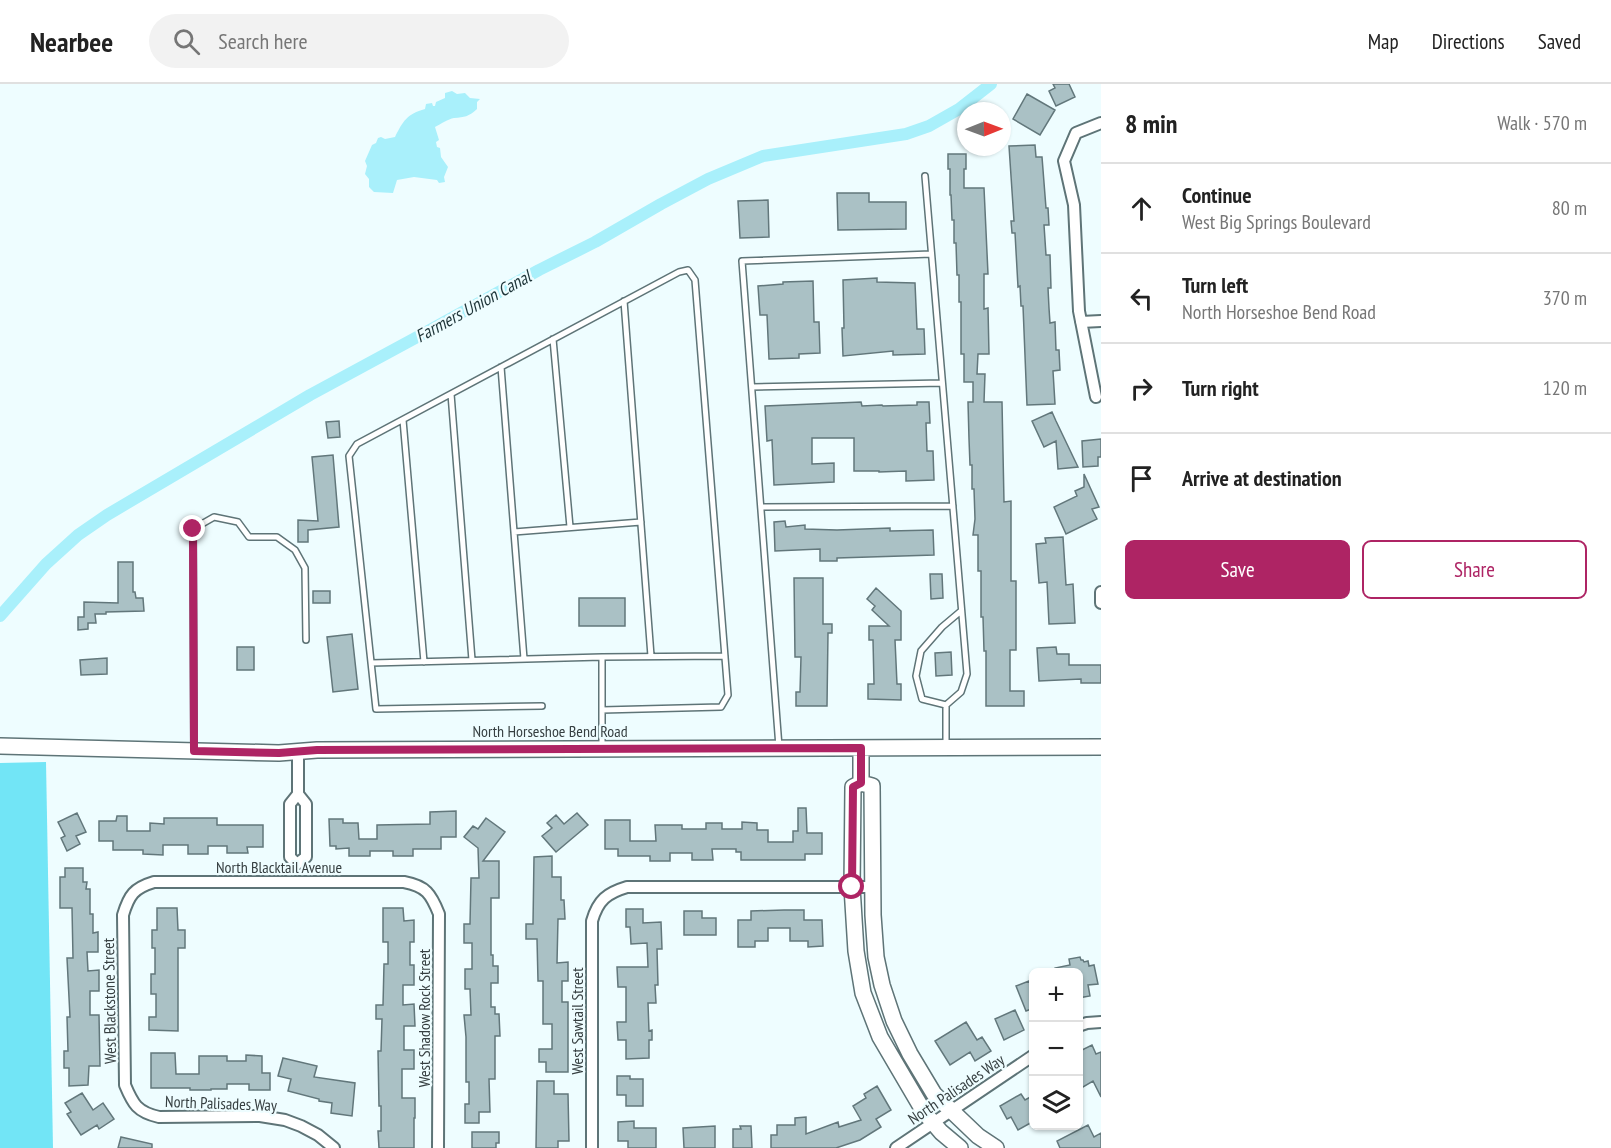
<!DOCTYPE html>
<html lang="en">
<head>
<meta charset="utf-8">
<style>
	:root { --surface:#fff; --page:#f2f2f2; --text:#222; --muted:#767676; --line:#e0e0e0; --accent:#ae2464 }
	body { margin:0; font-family:"PT Sans Narrow",sans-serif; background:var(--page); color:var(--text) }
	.controls { position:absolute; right:18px; bottom:18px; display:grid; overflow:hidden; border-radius:9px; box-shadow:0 2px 4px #0004 }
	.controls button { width:54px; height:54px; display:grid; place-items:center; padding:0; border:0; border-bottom:2px solid var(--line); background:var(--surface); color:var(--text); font:30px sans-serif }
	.compass { position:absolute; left:957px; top:18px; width:54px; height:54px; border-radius:50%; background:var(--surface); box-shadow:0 2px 4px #0004; rotate:89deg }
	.stop { position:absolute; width:18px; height:18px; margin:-14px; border:4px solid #ae2464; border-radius:50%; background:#fff }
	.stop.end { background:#ae2464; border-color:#fff; box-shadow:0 2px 6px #0008 }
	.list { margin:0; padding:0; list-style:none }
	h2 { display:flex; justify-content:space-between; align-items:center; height:78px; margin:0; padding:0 24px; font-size:26px }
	h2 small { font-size:20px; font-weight:400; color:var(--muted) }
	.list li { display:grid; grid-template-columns:39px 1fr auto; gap:18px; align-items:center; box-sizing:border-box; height:90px; padding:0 24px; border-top:2px solid var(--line) }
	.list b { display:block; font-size:22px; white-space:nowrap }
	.list p { margin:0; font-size:20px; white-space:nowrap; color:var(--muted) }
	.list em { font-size:20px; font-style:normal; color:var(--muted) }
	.actions { display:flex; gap:12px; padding:18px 24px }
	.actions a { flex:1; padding:14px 0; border:2px solid var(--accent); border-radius:9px; text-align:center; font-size:21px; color:var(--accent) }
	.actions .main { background:var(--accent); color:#fff }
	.icon { flex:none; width:33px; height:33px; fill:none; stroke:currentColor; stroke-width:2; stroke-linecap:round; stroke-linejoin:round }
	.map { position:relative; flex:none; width:1101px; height:1064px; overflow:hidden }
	header { display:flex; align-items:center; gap:36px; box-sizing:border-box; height:84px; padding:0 30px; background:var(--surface); border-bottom:2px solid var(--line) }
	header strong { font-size:28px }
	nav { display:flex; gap:33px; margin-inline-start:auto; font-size:21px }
	.search { width:420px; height:54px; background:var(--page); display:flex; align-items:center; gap:15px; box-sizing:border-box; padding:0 21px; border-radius:33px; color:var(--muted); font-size:22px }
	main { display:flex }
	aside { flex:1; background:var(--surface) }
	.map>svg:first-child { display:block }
	.green { fill:#72e5f6 }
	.water { fill:#a9f0fb }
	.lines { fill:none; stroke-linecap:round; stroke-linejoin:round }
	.canal { stroke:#a9f0fb; stroke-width:12 }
	.building { fill:#aac1c5; stroke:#62777b; stroke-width:1.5 }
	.lane-casing { stroke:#5e7477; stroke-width:8 }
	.street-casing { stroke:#5e7477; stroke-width:14 }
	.secondary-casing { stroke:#5e7477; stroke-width:18 }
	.lane { stroke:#fff; stroke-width:5 }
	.street { stroke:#fff; stroke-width:10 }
	.secondary { stroke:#fff; stroke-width:15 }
	.route { stroke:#ae2464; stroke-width:8 }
	.labels { text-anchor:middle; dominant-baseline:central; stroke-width:4.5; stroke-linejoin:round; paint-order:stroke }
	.street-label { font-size:16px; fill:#363f41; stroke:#eefdff }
	.water-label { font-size:18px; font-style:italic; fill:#1e3539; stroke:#eefdff }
</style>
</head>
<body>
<header>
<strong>Nearbee</strong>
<div class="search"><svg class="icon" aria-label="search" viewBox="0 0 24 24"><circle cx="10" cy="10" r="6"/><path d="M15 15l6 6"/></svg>Search here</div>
<nav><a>Map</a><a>Directions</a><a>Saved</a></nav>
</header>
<main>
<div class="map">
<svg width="1101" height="1064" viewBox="0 0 1101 1064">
	<rect width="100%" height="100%" fill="#eefdff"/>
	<path class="green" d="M46,678L53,1064H0V679Z"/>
	<path class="water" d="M452,7L457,10L465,9L470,14L480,15L477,18V25C468,33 465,33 454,34C448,35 441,40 435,43L439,56L436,58L437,63L440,64L441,73L448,83L444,93L445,98L439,99L437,96L414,93L397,96L393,109L374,108L369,103V95L365,90L367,82L365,77L372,61L376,59L378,54L381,53L385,55L395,53C403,37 407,30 425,25L426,20L432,19L433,22H435L436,18L445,14V9Z"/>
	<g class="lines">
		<path class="canal" d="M0,532L46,480L78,451L107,431L310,311L419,252L539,186L595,158L661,120L708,95L763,72L906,50L929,42L959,25L991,0"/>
	</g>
	<path class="building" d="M1053,0H1069L1075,13L1056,22L1049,7L1055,4Z
		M1027,10L1055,26L1040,51L1013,35Z
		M1035,61L1036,73H1042L1046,124H1048L1049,141H1044L1046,171H1050L1051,204H1048L1049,224L1050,239L1055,238L1056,266H1059L1060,286L1053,287L1055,320L1027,321L1023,222H1021L1020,202L1018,203L1015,149H1012L1011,137H1014L1009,62Z
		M948,70H966V85H964V104H984L988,190H984V225L988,224L989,270H978L977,290H985L984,318H1002L1004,418L1011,417V497H1016V566H1010V607H1024V622H986V567H984L983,533H981V487H978V451H973L975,435L974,405H972V381H970L969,355L968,318H973V298H964V270H961V218H959V191H957L956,159H954V136H952L951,111H950V85H948Z
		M837,109H869V118H906V145L838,146Z
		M768,116L769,153L740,154L738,117Z
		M877,194V198L915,199L917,245H924L925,270L893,271V267L843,272L842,244H844L843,196Z
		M813,197L814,238H819L820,269L799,270V274L769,275L767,231H760L758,202L783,200V198Z
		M861,318L862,322L882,321L883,322L917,321V318H929L930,339H926L927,367H933L934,396L906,397V387L879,388V387H854V354H812V380L834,379V398L774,401L772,356L767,357L765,322Z
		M1052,328L1056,337L1078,383L1058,385L1056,357L1044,363L1032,337Z
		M339,337L340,353L328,354L326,338Z
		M1101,355V373H1098V382L1083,383L1082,357Z
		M333,371L339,443L308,446V458H298V436L318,437L312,373Z
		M1084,390L1099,423L1092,425L1097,435L1066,450L1054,423L1077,412L1075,407L1084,403Z
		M785,437L786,443L805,441V445L837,446L890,444V447L933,446L934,471L837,474V477H820V465L775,467L774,438Z
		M1063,453L1066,501L1073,500L1075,539L1049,540L1047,498L1039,499L1036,460L1046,459L1045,454Z
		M118,478H133V508H135L136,514H143L144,527L106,528V530H95L96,539H88V545L78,546V533H84V518L118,519Z
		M930,490H942L943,514L931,515Z
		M794,494H823V540H832V549H828L827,622H796V608H800L801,573H795Z
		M876,504L901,527V556H895L897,600H901V616L868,615V600H874L873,556H869V542H889L872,526L875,522L867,515Z
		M313,507H330V519H313Z
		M579,514H625V542H579Z
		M352,550L358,605L333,608L327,553Z
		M237,563H254V586H237Z
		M1056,563L1057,570H1069V581H1101V599H1081V595L1039,597L1037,564Z
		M951,568L952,591L936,592L935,569Z
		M107,574V590L81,591L80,576Z
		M798,724H806L807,749H822V770H805V776H741V768H736V765H712L713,776H692V769H670V777H650V772H618V765H605V736H630V757H656L655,741H682V745H706V739H722V745H742V738L757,739V746H768V758H793V747H798Z
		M456,727V753H441V765H413V772H393V767H370V772H349V764L336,765V762H330L329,735H343V739H358L359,755H377V741L430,740V728Z
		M77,729L86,748L76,752L80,760L67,767L61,754L65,752L58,738Z
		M577,729L588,741L556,768L542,752L552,744L547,739L556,731L564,740Z
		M117,732H127V747H150V739L164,740V734H217V741H263V763H247L248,769H227V762H208V770H188V761H163V771L143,770V766H113V757H99V737H116Z
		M486,734L505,748L483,777H499V814H491V871H493V882H498V899H491V923H495V930H499L500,952H495V995H489L490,1028H479V1039H465V1020H469V998H466V953L464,931H471L470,905H465V885H472V859H464V840H470L471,794H479L478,764L464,753L473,742L478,745Z
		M552,772V793H561V816H564L565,835H558L557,879L568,878V897H562V918H568V988H546V978H539V965H552V940H543V897H538L537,855H526V840H533L534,773Z
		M65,784H83V798H87L86,805H90V830H93V849L98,848V868H87L88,887L99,886V907H90V931H99L100,982H89L88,1001L69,1002V984H64V967H68L67,933H70L67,874H73L72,824H60V793H65Z
		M157,824H177L178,846H185V864H178V947L149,946V933H156V910H151V890H155V864H152V846H157Z
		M383,824H403L404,837L414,836V858H410V881H414V901H403V921L414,920L415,942H404V966H414V985H402V1014H415V1034H414V1064H379L378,1047H381V1022H379L378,967H381L382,935H376V921H383L384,880H388V858H383Z
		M626,825H643V839L661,838L662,865H657L658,901H655L656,919H648L649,947L652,946V956H649V974L626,975V956H618L617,938H626V903H618L617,883H648L647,859L631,860L630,843H626Z
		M784,826H804V836H822L823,862L808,863V857H790V844H768V857H755V863H738V836H751V827Z
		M684,827H702V834H716V851H684Z
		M1080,873L1081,876H1083L1084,878L1088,877L1089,882L1094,881L1098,900L1088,901L1090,912L1078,914V888H1055V884L1070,881L1069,875Z
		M1029,897L1031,902L1034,901V924L1026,927L1016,902Z
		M1015,926L1024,946L1004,956L995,935Z
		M966,938L977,956L982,953L991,967L975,977L970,968L950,981L935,957Z
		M1092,961L1096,970L1101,968V1013L1093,997L1078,1006V968Z
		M151,969H175L176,990H199V972H227V977H246V971L262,972V989H270V1006H249V1000H227V1005H211V1006H190V1004H151Z
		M283,974L317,982L314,993L355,999L352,1032L331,1029L332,1019L319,1017V1015L288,1007L291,995L278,992Z
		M617,992H630V995H643V1022H626V1011H617Z
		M537,997H554V1010H568L569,1057H558V1064H536Z
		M877,1002L891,1026L876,1035L881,1043L860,1056L836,1064H771V1051H777V1041H795V1034L806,1033V1050L838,1038L839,1043L861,1036L853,1022L866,1014L864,1010Z
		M82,1009L93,1026L103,1019L114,1035L99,1045L97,1041L81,1051L67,1030L71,1028L65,1019Z
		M1021,1010L1025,1016L1034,1011V1037L1018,1046L1011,1033L1007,1035L1000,1022Z
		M634,1037V1044H656V1064H628V1057H618V1038Z
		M1088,1041L1094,1053L1101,1049V1064H1060L1057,1057Z
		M715,1042V1064H684L683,1044Z
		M740,1042H751L752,1064H733V1045H741Z
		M472,1048H499V1059H496V1064H472Z
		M121,1053L152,1060V1064H118Z"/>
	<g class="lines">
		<defs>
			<path id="lane" d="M925,92L967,590L961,608L946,621V663
				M624,217L651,572
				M553,255L570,443
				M501,283L524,575
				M752,303L942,299
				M451,310L472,576
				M403,336L424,578
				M761,423L953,422
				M514,448L641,438
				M371,579L602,573
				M946,621L922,615L916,592L921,567L942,543L961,527
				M542,622L376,625L349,372L357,360L679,188L688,186L695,196L728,611L721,623L602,626
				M602,663V573L725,572
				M779,663L742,177L931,170
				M194,666L193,445L214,433L238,438L249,453H277L295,466L305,484L306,556"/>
			<path id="street" d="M1081,238L1101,237
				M1096,313L1079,227L1074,121L1064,77L1076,49L1101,39
				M1101,508V519
				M298,710L306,720V773L297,780L290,773V720L298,710V667
				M1078,942L1087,939L1101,938
				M334,1064L318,1051L301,1042L285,1036L260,1032L159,1033C137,1028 133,1020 125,1001L123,831C129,811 134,804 154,798H404C426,802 431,810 439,830L438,1064
				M592,1064V837C598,816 607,809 627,803H873
				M896,1064L1034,971"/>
			<path id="secondary" d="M0,662L279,669L317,666L1101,663
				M861,699V664
				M960,1064L941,1048L924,1028L880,953L863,909L856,867L852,803L853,703L861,699L872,702L873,831L876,873L882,901L894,937L910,970L934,1010L978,1052L996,1064"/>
		</defs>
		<use href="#lane" class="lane-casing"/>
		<use href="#street" class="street-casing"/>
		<use href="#secondary" class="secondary-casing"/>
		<use href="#lane" class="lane"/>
		<use href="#street" class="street"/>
		<use href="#secondary" class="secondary"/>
	</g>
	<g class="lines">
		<path class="route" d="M193,445L194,667L279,669L317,666L861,664V699L853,703L852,803"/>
	</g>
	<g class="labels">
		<g class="street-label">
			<text x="550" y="647">North Horseshoe Bend Road</text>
			<text x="279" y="783">North Blacktail Avenue</text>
			<text transform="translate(109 917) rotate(-91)">West Blackstone Street</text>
			<text transform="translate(424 934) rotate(-90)">West Shadow Rock Street</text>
			<text transform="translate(577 937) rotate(-90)">West Sawtail Street</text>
			<text transform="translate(956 1005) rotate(-34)">North Palisades Way</text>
			<text transform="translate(221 1019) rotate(2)">North Palisades Way</text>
		</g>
		<g class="water-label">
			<text transform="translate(473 222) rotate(-29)">Farmers Union Canal</text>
		</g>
	</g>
</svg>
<div class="controls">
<button>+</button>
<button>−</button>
<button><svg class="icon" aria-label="layers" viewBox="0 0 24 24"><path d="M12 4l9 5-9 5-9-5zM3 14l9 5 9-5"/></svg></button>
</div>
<svg class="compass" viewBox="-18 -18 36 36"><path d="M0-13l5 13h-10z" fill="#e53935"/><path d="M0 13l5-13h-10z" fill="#767676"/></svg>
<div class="stop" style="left:852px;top:803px"></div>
<div class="stop end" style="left:193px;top:445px"></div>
</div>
<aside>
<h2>8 min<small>Walk · 570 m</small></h2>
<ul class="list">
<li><svg class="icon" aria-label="ahead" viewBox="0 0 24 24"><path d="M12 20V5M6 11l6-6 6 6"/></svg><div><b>Continue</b><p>West Big Springs Boulevard</p></div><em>80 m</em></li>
<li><svg class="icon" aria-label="left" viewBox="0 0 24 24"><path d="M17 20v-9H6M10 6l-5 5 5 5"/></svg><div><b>Turn left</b><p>North Horseshoe Bend Road</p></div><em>370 m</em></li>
<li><svg class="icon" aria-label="right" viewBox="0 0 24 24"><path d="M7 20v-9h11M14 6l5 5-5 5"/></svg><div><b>Turn right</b></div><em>120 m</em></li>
<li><svg class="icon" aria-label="arrive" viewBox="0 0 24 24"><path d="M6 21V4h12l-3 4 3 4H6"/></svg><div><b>Arrive at destination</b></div></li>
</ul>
<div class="actions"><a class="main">Save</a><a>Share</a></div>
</aside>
</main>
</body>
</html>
